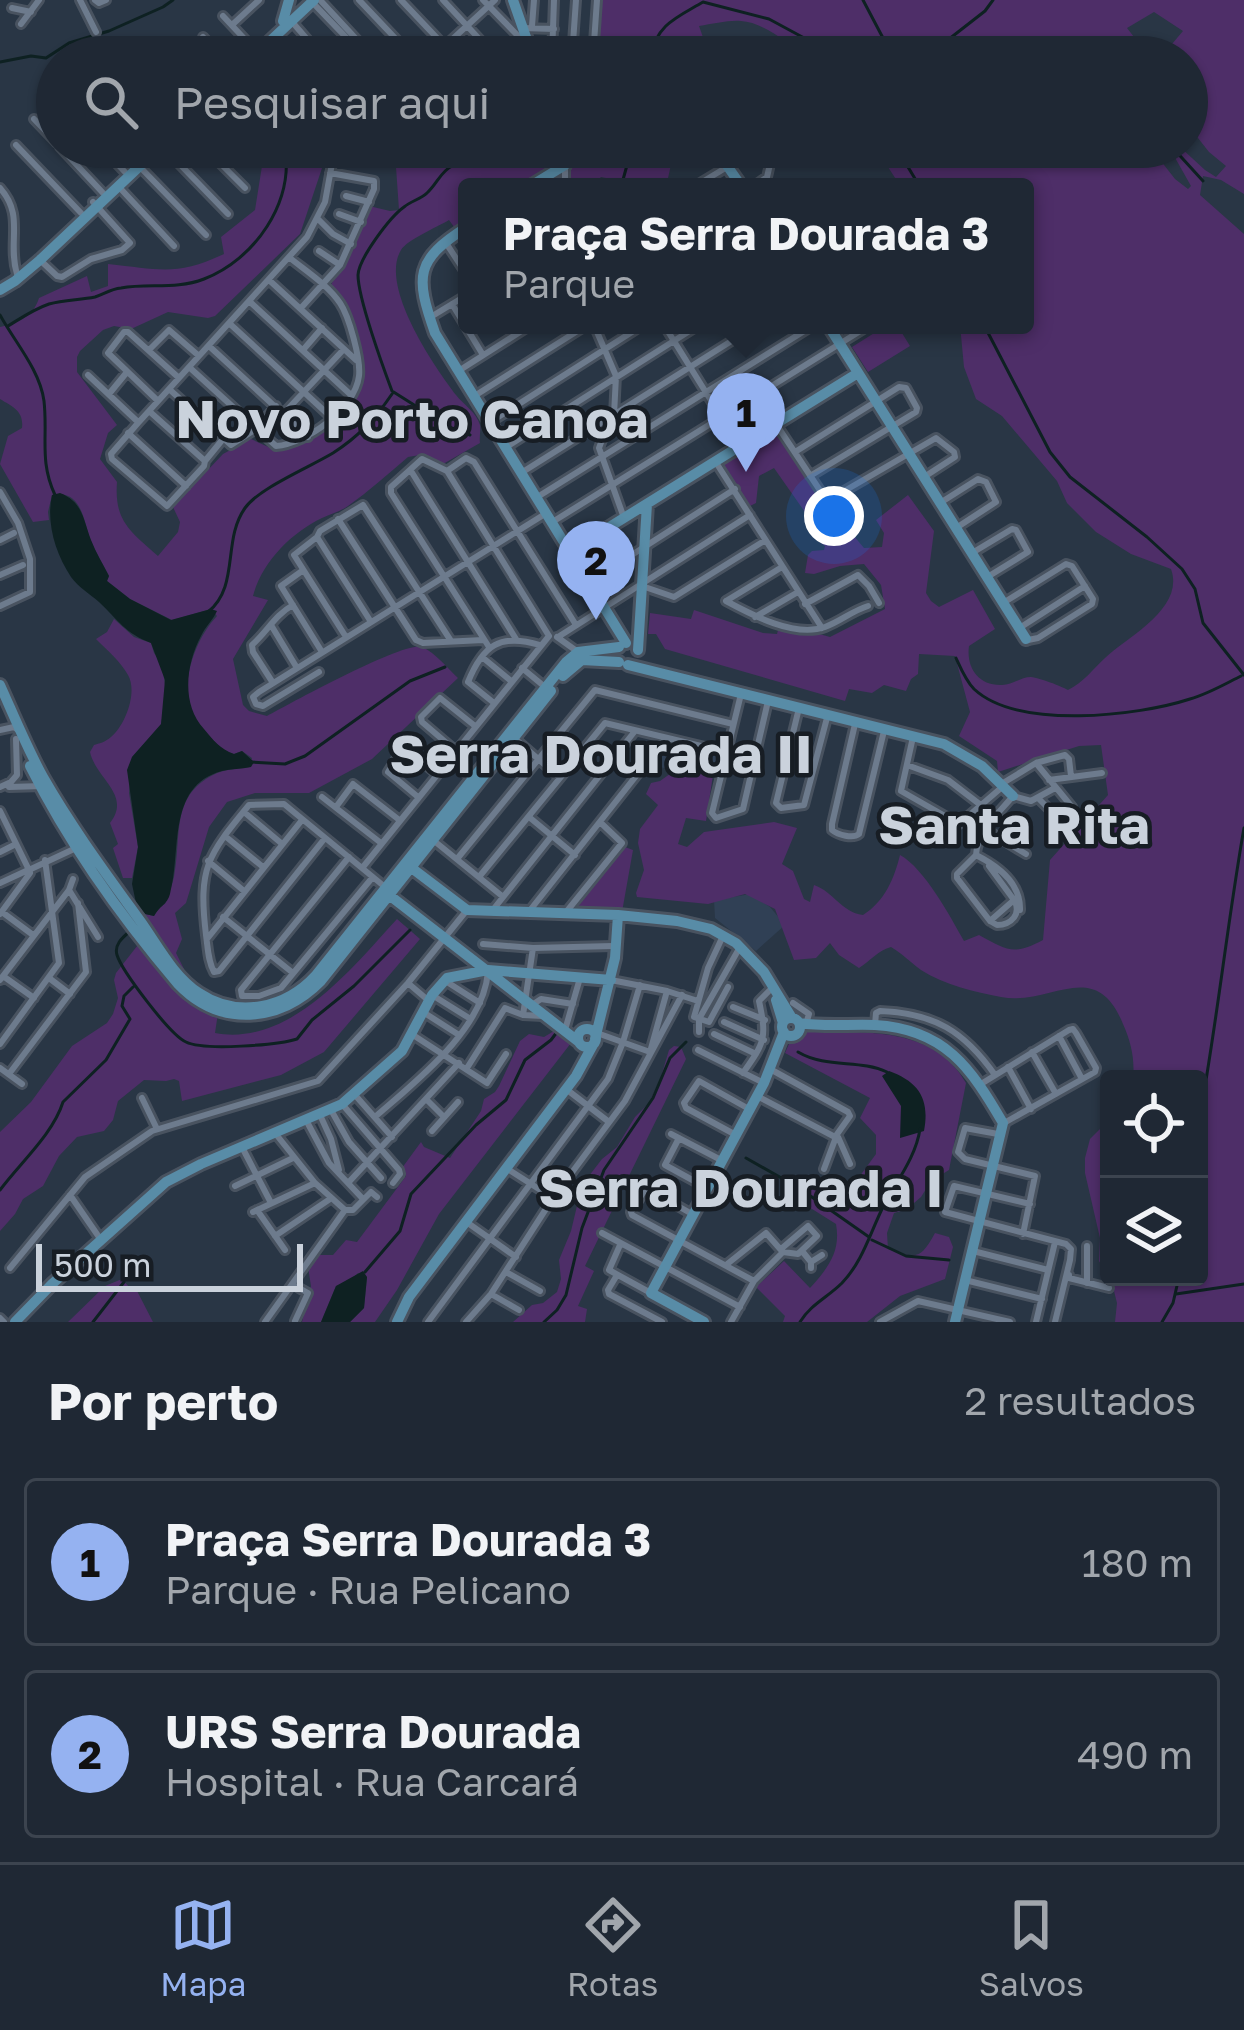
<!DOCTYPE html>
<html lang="pt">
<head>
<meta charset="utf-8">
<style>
	:root { --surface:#1f2834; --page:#27303c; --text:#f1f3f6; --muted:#a1a6ac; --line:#3c444f; --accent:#95b2f1 }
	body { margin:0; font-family:"Golos Text",sans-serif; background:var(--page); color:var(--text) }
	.controls { position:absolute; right:36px; bottom:36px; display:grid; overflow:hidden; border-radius:12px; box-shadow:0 3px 9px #0004 }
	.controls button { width:108px; height:108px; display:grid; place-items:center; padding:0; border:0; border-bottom:3px solid var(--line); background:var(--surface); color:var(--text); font:60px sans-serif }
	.scale { position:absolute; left:36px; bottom:30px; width:267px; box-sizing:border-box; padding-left:12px; border:6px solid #cad2dc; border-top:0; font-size:33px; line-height:42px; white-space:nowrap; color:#cad2dc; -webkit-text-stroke:9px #171d24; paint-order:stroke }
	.you { position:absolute; left:834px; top:516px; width:42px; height:42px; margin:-30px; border:9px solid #fff; border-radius:50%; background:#1a73e8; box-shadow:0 0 0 18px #1a73e833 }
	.badge { display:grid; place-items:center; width:78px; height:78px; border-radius:50%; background:var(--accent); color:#111; font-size:39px; font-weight:700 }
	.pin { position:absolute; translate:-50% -99px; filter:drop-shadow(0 3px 6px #0008) }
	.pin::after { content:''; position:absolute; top:63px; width:42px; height:36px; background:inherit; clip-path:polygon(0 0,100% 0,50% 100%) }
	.popup { position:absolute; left:458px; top:178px; width:576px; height:156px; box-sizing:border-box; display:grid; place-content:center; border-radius:12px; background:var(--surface); filter:drop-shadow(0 3px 9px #0005); font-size:39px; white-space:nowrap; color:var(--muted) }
	.popup b { font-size:45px; color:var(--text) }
	.popup::after { content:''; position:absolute; left:50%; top:100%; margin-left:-24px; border:24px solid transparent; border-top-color:var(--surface) }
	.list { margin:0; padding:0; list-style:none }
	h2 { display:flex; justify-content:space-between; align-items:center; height:156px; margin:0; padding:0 48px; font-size:51px }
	h2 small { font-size:39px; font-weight:400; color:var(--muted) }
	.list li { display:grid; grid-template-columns:78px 1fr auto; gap:36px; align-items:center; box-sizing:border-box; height:168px; margin:0 24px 24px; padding:0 24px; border:3px solid var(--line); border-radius:12px }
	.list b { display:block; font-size:45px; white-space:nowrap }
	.list p { margin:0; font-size:39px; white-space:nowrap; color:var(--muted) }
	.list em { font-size:39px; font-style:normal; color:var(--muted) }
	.icon { flex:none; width:66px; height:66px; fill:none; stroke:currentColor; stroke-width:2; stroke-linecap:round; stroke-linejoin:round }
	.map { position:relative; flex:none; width:1244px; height:1322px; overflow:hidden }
	.search { position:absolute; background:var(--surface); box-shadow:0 3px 9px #0004; left:36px; right:36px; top:36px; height:132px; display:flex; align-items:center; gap:30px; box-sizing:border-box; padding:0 42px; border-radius:66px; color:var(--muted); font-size:45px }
	.sheet { height:540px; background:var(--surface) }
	nav { display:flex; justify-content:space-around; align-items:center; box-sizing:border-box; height:168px; border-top:3px solid var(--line); background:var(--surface); font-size:33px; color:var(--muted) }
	nav a { display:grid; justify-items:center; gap:6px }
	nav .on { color:var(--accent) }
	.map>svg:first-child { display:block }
	.built { fill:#304055 }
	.green { fill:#4e2e68 }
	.water { fill:#0e2122 }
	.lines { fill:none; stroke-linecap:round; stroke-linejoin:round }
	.stream { stroke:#0e2122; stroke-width:3 }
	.street-casing { stroke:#495360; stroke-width:12 }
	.secondary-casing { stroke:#495360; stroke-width:16 }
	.street { stroke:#6d7b8d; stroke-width:6 }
	.secondary { stroke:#588ca7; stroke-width:10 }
	.labels { text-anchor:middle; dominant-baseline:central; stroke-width:9; stroke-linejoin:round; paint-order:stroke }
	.district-label { font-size:54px; font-weight:bold; fill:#cad2dc; stroke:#171d24 }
</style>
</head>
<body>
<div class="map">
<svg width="1244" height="1322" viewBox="0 0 1244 1322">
	<rect width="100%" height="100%" fill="#293645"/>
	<path class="built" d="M669,743L722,755L716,779L650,765Z
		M751,894L770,907L785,925L756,951L715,918L714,900Z"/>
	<path class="green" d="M598,0H1244V194L1221,180L1203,176L1200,195L1244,234V1322H1115L1117,1303L1112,1283L1099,1261L1100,1238L1085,1173V1158L1090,1139L1109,1120V1277H1199V1079H1133C1135,1059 1131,1042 1123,1024C1095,955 1050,1007 1001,997C975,992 944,985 921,970C910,962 903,954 891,947C879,950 870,961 859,968L839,955L830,943L816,958L794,960L775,909L745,894L708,904L637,897L636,893L644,870L638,843L640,829L658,805L646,794L651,783L660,781L674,771L713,775L706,821L686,818L678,844L687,847L704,832L774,822L797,828L782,864L793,871L804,899L810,902L814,885C834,892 841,912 863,915C885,901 894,879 900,855C924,868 950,916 964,941L979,935C1007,950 1013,956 1043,940L1050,860L1108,795L1101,745L1079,746L998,772L997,761L959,736L970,712L955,656L919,654L918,674L911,679L906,691L884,685L872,693L849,689L845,701L665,649L656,634H648L650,613L691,619L694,610L763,633L777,634L780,623L830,637L885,609L881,585L864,564L840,566L814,574L805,573L808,555L812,551L824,550L825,546L821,543L824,533L848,529L864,548L882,547L884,533L876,520L908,495L934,531L926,593L931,601L939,607L973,590L995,629L969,646C966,667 978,686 1002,685C1012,685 1021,677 1031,677C1040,678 1061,686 1068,690C1084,682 1093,669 1105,658C1129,636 1185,608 1171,569L1131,554L1096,532L1067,503L1057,481L1002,416L976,399L964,367L960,325H1025V187H901L875,147H1150L1175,179L1188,189L1191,186L1169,147H1180L1205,170L1216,177L1226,166L1209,152L1187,124V57H1168L1172,44L1183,31L1154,12L1127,28L1141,46H1145L1157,57H804C790,43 762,22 741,21C728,20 713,24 699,26L710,57H595Z
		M265,147H329L300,234L215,316L208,318L168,312L131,329L114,326L103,330L80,351L77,357V372L117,425L108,433L100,459L117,482C114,521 130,531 158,556L178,532L180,522L173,507L223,454L251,439L277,451C310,441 351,418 361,382C364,369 352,323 346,309C343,301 336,293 331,285L369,206L390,211L399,210L396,167L408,157L415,147H562L561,163L528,187H467V225L457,231L449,220C437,227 407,240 401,250C379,286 434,366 456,395C463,404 477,413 480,425C481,431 479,437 480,443L443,464L420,455L408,457C388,474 369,491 348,506C339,512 331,514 322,518C291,533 262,562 253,596L268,600L233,659L243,705L249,711L267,716C289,704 406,640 422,647C435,652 448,669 458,678L372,759L309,793H255L227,802L209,827L186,903L175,913L182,939L176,953L184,969V976L130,903L135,900L145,914L154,916L161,905L165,904C168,895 172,886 174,877C182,837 170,797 213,775C224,769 238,769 250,767L252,758L242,751L234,754C223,751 219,746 211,738C202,728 193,718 189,706C182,676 197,637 217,616L211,609L172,620L130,599L107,581L109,576C103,564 96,553 91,541C83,520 82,489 52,495L48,512L49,520L33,522L0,464L8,436L22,428C24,411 13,407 0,399V327C18,323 33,317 39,298L87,276L91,292L108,286V264C159,269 175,277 224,254L221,237L255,210Z
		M568,147H675L666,187H612L606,178L601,177L590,187H564Z
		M887,325H897L910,346L868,372L852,347Z
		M775,427L823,504L807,515L774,468L759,476L756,503L750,506L717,460Z
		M114,619L134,637L151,643L154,653L162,664L166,693L161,725L132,757L129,793L138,847L132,878H123L113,848L118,844L110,823C132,795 96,779 90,752L94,745C101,743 105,742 111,737C125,726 138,692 128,675C121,662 107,650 96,639L107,632Z
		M625,847L633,850L622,912L576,909Z
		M397,919L420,939L324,1052L281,1075L182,1101L179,1081L174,1079L166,1081L144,1080L118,1101L113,1120L104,1131L77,1137L59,1156L43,1186L23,1199L15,1214L0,1231V1132L31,1102L72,1046L107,1023L113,1014L118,998L114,980L116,973L141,941L218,1013L215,1033C290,1047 352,968 397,919Z
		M554,1031L559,1032L571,1043L439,1214L397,1290L375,1322H350L364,1308L367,1277L358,1273L349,1282L336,1286L321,1322H302L311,1286L308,1267L316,1255H333L346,1240L357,1242L406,1176L402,1168L421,1142L424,1147L450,1158L481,1111L484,1099L495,1092L499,1086L520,1041L529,1034L544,1037Z
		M806,1032C864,1032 934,1026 966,1083L949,1170L931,1181L921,1197L907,1209L894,1213L887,1233L888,1249C915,1258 920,1261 935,1233L949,1237L953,1247L945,1279L900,1296L867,1322H783L785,1316L756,1287L784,1261L810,1288C828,1268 841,1252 836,1224L785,1192L784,1180L807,1177L828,1191L846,1195L876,1154V1135L860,1118L870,1098L785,1053L792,1037Z
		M674,1046L681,1047L686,1059L585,1266L594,1271L578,1306L587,1309L585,1322H513L532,1305L543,1303L557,1292L561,1279L559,1260L571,1231L582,1185L602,1159L617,1147L635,1117L649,1103L660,1080L669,1050Z
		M122,1279L129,1287H135L153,1322H68L105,1286Z"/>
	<path class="water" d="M60,493C83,502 83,519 91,540C96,553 103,564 109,576L107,581L130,599L171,620L211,609L217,611C213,620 205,627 201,636C186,664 181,704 204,729C213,740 220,749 234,754L242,751L254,762L251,767C241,769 231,769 222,771C166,786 182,852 170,894C167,905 159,906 154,916L145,914L136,903L132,884L138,847L127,770L132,757L161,724L165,680L151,643C125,633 119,621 99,602C90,594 78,587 71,577C55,553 46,522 52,495Z
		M889,1071C919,1082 930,1099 924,1131L900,1138L901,1106L882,1076Z
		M363,1271L367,1277L364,1308L350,1322H321L336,1286Z"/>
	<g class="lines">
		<path class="stream" d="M863,0L893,57
			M650,57C657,24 676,18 703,2L769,19L806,39L825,57
			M926,57L985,11L993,0
			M0,62L31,56L46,58L69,43L109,31L163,7L173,0
			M896,147L920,187
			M1172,147L1203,181
			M621,187L632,147
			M0,315C14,341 40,370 44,401C48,436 39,461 55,495
			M984,325L1050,452L1070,477L1147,537L1182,569L1195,589L1203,623L1244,675
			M8,326C21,318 34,309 49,304C64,300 80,300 95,297C104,294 111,289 121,288C149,283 176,290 204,279C255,259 294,203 285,147
			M470,435L449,427L392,391C383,367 358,298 358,275C359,258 390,217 404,207C411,201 421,199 427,193C437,184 441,171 452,166C483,150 519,148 550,162
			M208,612C240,586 222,540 245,508C259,488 310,467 333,453C358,437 375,419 392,394
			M956,658C961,669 966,681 974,689C1018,730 1138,716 1190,699C1208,694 1225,684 1241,676
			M250,762L285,764L305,756L410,681L445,667
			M129,932C122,938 114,945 117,955C122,971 170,1035 186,1042C204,1051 278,1045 297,1039L312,1020L354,986L410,930
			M798,1052C827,1069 859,1059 887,1072
			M1199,1121C1217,1023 1227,925 1244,828
			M746,1158L799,1188L869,1237
			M0,1190C20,1163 53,1134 63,1102L106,1060L130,1019L122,1006L124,996L133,987
			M872,1240L906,1256L949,1260
			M365,1272L400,1231L411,1194L476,1125L506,1100L525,1060L551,1040L557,1032
			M1176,1294L1244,1284
			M93,1322L124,1282
			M544,1322L557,1310L566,1295L582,1228L604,1170L653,1098L670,1058L686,1042
			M800,1322C810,1305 828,1297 842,1283C863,1261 870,1233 883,1207C896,1182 916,1157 920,1129
			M1162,1322L1173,1303L1179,1277"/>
		<defs>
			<path id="street" d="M80,0L96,32
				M95,0L99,3L106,0
				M320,0L373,57
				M359,0L413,57
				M401,0L455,57
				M443,0L496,57
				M483,0L524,42
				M312,2L365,57
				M12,8L31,12
				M223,16L254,49
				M293,23L320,54
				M21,24L39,0
				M232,25L259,0
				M532,26L534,0
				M523,28L554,29
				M203,37L222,57
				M269,42L283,57
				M174,49L181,57
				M433,57L495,0
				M552,57L554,0
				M572,57L576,0
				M593,57L597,0
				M56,99L57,100
				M34,119L57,143
				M16,145L81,213
				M60,147L103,193
				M101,147L125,172
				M143,147L147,152
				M163,147L228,214
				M204,147L245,188
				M246,147L250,151
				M687,160L708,147
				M139,166L206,235
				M119,187L174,246
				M565,187V165
				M694,187L760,147
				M753,187L767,177L774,147
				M0,188C25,216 7,241 17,274
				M346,196L369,202
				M339,214L361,222
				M318,219L333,234L351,244
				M446,243L467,275
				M319,251L340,265
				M40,260L57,276L62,277L91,259L122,250L130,243L93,202
				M269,280L356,360
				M249,301L351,395
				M452,304L483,355
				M301,308L340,265L374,189V181L330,173
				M429,318L467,295
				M229,323L332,418
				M594,325L616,376L614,415L630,439
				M664,325L738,444
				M209,346L308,437
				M150,349L169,330L199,356
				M303,350L322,328
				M189,367L276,446C306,444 355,409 359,376C361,360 349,316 340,303C328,285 306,271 290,258
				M460,370L531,325
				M88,375L138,422
				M169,389L231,445L256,429L276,406
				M109,394L127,372
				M476,395L587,325
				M158,401L108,353L124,332H128L179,378
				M149,411L205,461L204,466L167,506L112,459L111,454L138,423L149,411L307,237L325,202L333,158L341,147
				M285,412L344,349
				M492,421L643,325
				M609,421L599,448L624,518
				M776,424L827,501L936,438L954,452L955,457L924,477
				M128,433L186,486
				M508,446L699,325
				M795,452L899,387L906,388L917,408L916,412L810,476
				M205,461L223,439
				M715,461L822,628
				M411,471L516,639
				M447,471L549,636
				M521,473L757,325
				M0,492L18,523L30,559V592L0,606
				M539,496L814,325
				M940,503L978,479L986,482L996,502L956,528
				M338,519L416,640L423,643L483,640
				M554,521L870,325
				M317,537L371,622
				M0,540L14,533
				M972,553L1012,529L1016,530L1028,552L989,576
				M302,571L281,586L322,652
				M0,575L23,565
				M591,581L735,489
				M642,586L674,597L764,541
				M726,601C752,615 795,638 825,627C841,621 852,611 868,606
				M726,601L782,567
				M1003,603L1066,564L1072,566L1093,599L1092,604L1038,638L1028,640
				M805,604L858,575L869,586L879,603
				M755,617L798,592
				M271,625L297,668
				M1021,627L1085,586
				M346,637L294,555L317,537L320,531L363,505L451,641
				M557,637L578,652
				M558,637L750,515
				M489,647L391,493V487L422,459L447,471L466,458L474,462L576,625
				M482,657L511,681
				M522,668L545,687
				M319,672L263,706L256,704L253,697L259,692L545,514
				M273,683L253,652L252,645C267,632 275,615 293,605
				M741,694L712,813L716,818L743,809L768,701
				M494,703L468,682C483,645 500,633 540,645
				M799,708L776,803L781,808L804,805L828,714
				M855,724L832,824V830C838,835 853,839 859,834L884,731
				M0,730L14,727L19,731
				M513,737L560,778
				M913,737L901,791L959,824L1001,788
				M456,751L422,722L421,717L440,698L475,726
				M449,760L472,778
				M1036,763L1072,807
				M907,765L948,780L982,806
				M1049,780L1102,773
				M1003,783L1036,763L1065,755L1069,759L1071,776
				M0,787L11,782L17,775L16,739
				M9,787L43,786
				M322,797L381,843
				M418,797L388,772L402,750L409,751L437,774
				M1039,799L1070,830
				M336,807L353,784L398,819
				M0,811L28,868
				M244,812L281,843
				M529,817L575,855
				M985,829L1026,854
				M225,836L263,867
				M325,838L219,971L214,972C208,961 208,949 206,935C198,868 207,856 249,805L284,804L385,887
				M433,840L502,896
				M0,852L16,844
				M976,855C998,866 1021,883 1020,910
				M349,857L241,990L242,996H259L281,988L372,878
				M457,859L595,690L733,724
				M208,861L244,891
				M989,866L1014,900L990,921
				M363,867L549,636
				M31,869L74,849
				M479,877L605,723L726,752
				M0,883L26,871
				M69,890L98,937
				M1014,900C1022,914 1011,925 997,925L990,921L957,878V874L976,855C977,831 999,813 1013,796L1031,801L1055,788
				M531,909L666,738
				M492,911L635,731
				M567,911L622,843L601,823
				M2,912L33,935
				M0,914L30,873
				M223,917L293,973
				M722,938L708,968L694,1017L709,1022L728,987
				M207,939L302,820
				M483,944L533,948L613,946
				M3,976L34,998
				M49,978L70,994
				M0,980L69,890L73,879
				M611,980L667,991L698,1001
				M447,982L480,1003
				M409,984L429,1001
				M432,995L469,1018
				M793,1003L809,1014L806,1024
				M532,1005L541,999L573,1004
				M733,1007L765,1020
				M423,1012L459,1035
				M523,1015L533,948
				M724,1022L764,1040
				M875,1025L876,1013L880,1011C934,1013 964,1031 995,1075
				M565,1030L580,978
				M699,1032V1019L740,947
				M597,1033L650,1052L667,991
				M714,1034L756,1054
				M413,1035L487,1083L506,1054
				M1059,1036L1082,1079
				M0,1044L59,963L45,860
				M698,1050L764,1083
				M1032,1052L1056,1094
				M1008,1067L1031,1109
				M0,1068L22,1084
				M467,1068L505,1008L523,1015L543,1016
				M743,1073C765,1042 767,1038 759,1001L771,989
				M9,1074L86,972L78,903
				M981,1084L1069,1030L1073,1029L1076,1033L1096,1068L1095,1072L1004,1123
				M566,1089L609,1122
				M355,1095L392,1137
				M757,1096L835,1137L850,1116L848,1112L770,1069
				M142,1098L157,1129
				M427,1100L444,1117
				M342,1104L399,1170L400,1174L393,1183
				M331,1110L349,1142L381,1178
				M320,1115L331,1139L339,1170
				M375,1117C416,1081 483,1030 488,972
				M306,1120L329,1163L363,1199
				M432,1131L458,1102
				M275,1133L315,1183L345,1210H353L371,1192L377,1197
				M671,1134L721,1160
				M998,1134L965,1128L958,1152L965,1159L1035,1176L1023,1234
				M736,1135L686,1108L684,1103L699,1081L749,1109
				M838,1137L850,1164
				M679,1138L665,1165L707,1188
				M243,1149L270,1201
				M506,1168L553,1198
				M824,1169L836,1137
				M348,1183L459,1063
				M235,1186L293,1158
				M70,1195L101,1240
				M1030,1204L954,1186L945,1212L1066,1244L1071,1249L1070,1260L1055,1322
				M257,1210L285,1250
				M253,1212L315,1183
				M692,1214L646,1188L631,1212L632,1215L754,1281
				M465,1221L516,1257
				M602,1233L740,1307
				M275,1236L330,1199
				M620,1245L609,1270L649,1292
				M781,1249L808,1226L817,1236L798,1254L783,1252
				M802,1251L811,1262V1268
				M973,1251L1048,1270
				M811,1262L822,1255
				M726,1265L766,1233L781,1250
				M10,1268L85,1177L152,1131L318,1081L408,983L467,910
				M506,1272L540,1291
				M617,1275L608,1290L609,1294L662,1322
				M1069,1275V1278L1109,1288
				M965,1280L1042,1299
				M1087,1283V1246
				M292,1284L308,1293L295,1321
				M491,1294L519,1310
				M0,1318L4,1322
				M265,1322L345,1210
				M428,1322L608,1079L623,1042L640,985
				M466,1322L491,1294L553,1198L625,1101L682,995
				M731,1322L754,1281L783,1252
				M880,1322L918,1301L1010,1322
				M1036,1322L1055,1242"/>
			<path id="secondary" d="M513,0L533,57
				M283,21L289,0
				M253,57L314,0
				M714,147L742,187
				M529,187L565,165L567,147
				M467,227C415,260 415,276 435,333L626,643
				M0,290L15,281L40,260L160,147
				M828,325L1026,639
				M569,552L858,373
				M638,650L647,504
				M628,665L944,744L982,766L1013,796
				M563,676L582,660L619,662
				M0,685C14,716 27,748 43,777C72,828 107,875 141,922C158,946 174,977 199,993C238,1019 286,1008 316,975L566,662L578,652L619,647
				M30,766C69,844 122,918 178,984C220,1028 280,1023 321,981L551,691
				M409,866L467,910L618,915L677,921L711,929L736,943L764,972L792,1018
				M385,890L389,895L579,1042
				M776,1000L783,1023
				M782 1027a9 9 0 1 1 18 0a9 9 0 1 1-18 0Z
				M799,1023C825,1027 849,1024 875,1025C945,1029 971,1068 1003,1123L955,1322
				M578 1038a9 9 0 1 1 18 0a9 9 0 1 1-18 0Z
				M595,1039L615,958L618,915
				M15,1322L52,1284L166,1182L201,1164L342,1104L402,1051L432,995L447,978L488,970L611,980
				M397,1322L409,1297L576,1076L594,1043
				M704,1322L651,1293L764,1083L784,1032"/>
		</defs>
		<use href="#street" class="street-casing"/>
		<use href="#secondary" class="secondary-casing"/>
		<use href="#street" class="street"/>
		<use href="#secondary" class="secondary"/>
	</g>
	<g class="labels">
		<g class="district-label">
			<text x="412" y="417">Novo Porto Canoa</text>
			<text x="601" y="752">Serra Dourada II</text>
			<text x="1014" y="823">Santa Rita</text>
			<text x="741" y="1186">Serra Dourada I</text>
		</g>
	</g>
</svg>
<div class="controls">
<button><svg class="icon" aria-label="locate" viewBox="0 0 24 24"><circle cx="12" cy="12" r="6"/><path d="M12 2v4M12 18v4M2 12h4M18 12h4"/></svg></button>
<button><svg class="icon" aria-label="layers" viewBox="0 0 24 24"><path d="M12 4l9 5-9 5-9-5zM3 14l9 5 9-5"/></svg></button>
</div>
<div class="scale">500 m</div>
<div class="you"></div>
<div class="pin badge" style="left:746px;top:472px">1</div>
<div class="popup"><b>Praça Serra Dourada 3</b>Parque</div>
<div class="pin badge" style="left:596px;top:620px">2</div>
<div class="search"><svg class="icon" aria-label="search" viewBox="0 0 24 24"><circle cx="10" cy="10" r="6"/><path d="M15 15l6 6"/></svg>Pesquisar aqui</div>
</div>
<section class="sheet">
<h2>Por perto<small>2 resultados</small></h2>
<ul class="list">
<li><span class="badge">1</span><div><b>Praça Serra Dourada 3</b><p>Parque · Rua Pelicano</p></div><em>180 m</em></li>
<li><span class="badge">2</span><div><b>URS Serra Dourada</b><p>Hospital · Rua Carcará</p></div><em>490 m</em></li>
</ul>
</section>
<nav>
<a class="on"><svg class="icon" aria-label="map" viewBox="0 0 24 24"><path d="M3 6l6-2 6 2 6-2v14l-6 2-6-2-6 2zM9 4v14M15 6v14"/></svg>Mapa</a>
<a><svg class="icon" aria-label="directions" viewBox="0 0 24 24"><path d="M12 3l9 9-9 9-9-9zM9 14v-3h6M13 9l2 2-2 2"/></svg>Rotas</a>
<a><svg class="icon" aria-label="saved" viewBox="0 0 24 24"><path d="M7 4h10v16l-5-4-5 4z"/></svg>Salvos</a>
</nav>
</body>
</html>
